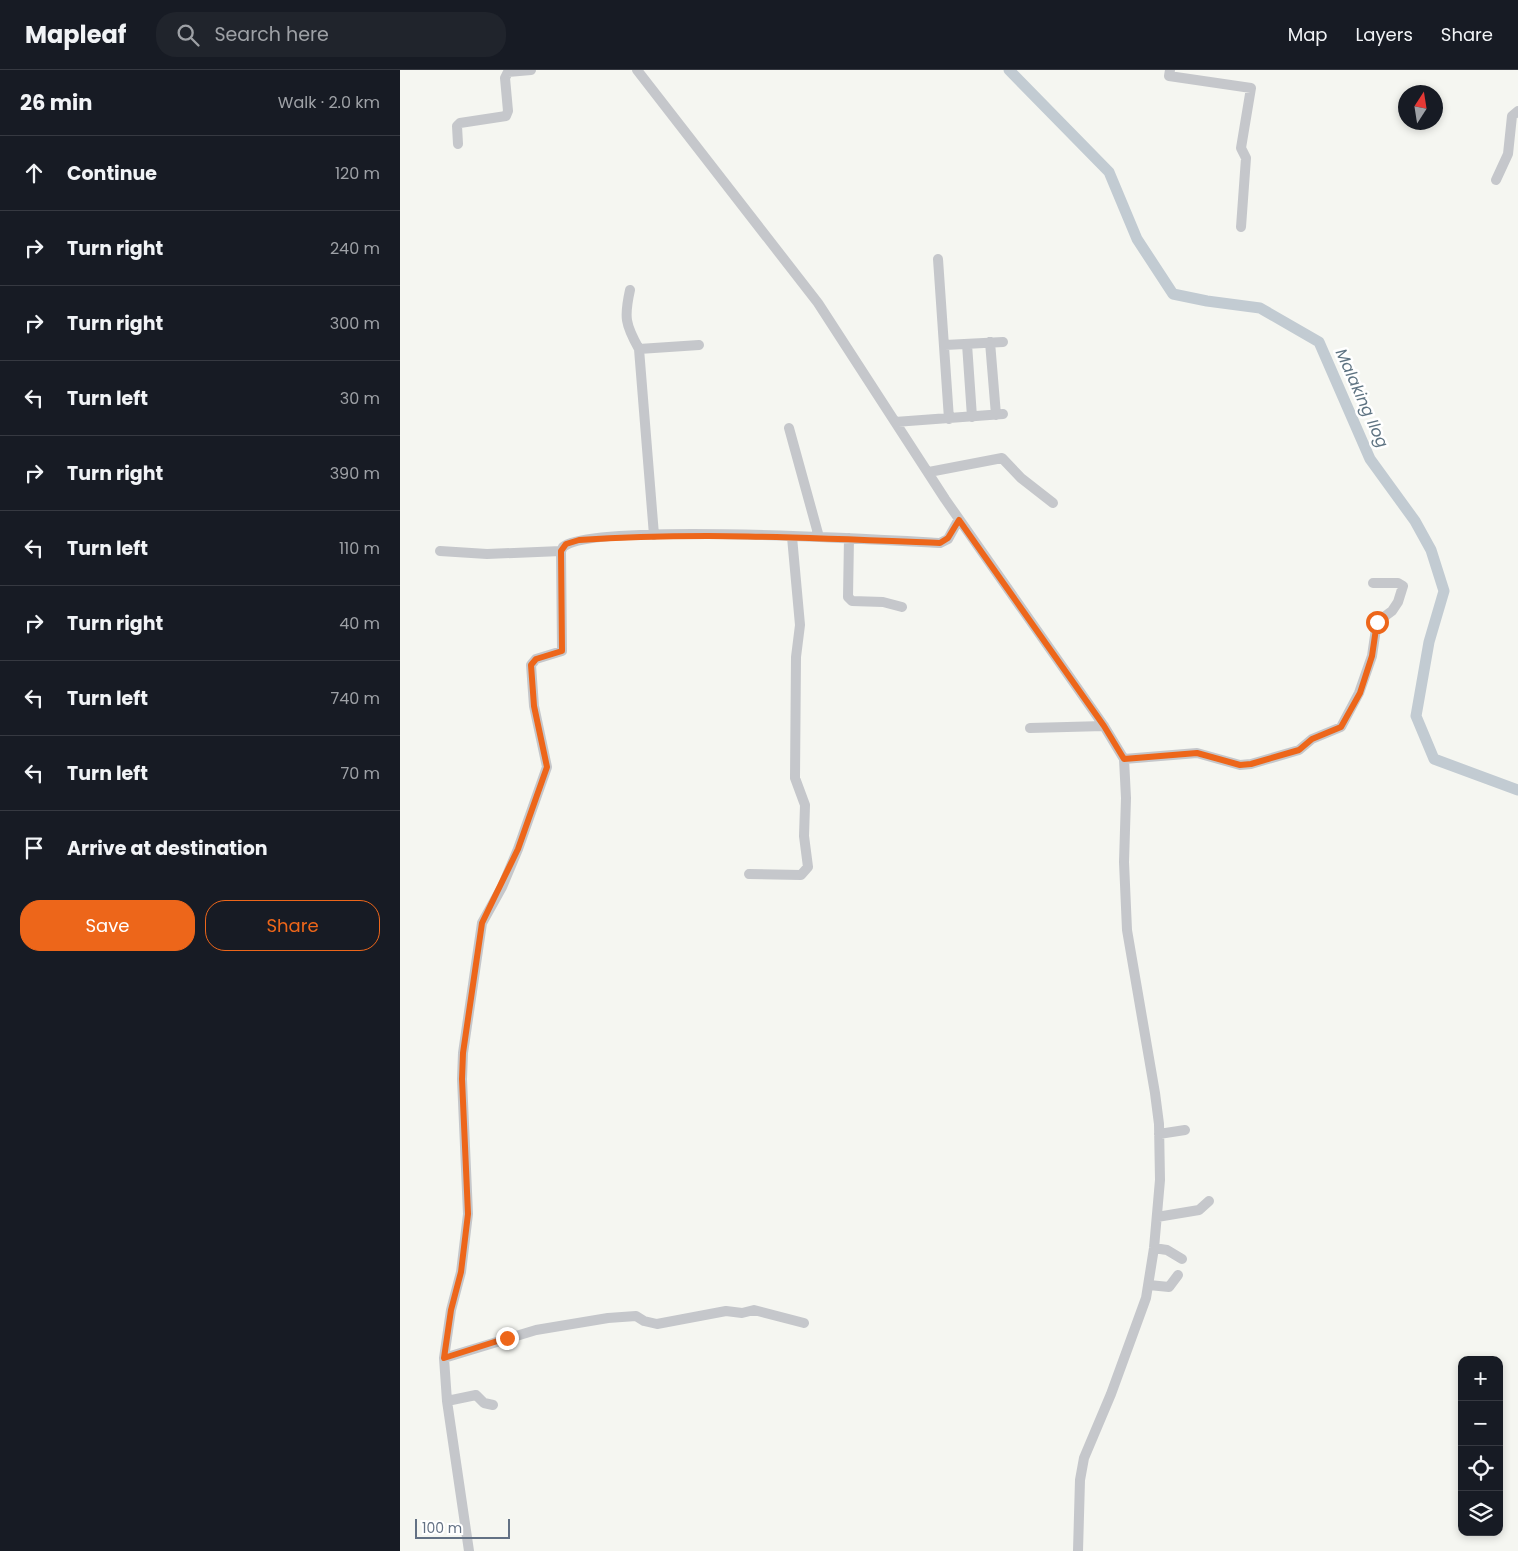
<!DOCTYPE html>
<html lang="en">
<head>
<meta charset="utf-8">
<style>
	:root { --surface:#171b24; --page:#20242c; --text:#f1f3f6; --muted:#9ea1a6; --line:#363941; --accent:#ed661a }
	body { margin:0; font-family:Poppins,sans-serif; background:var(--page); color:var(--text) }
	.controls { position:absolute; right:15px; bottom:15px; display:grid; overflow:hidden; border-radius:10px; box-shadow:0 2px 8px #0003 }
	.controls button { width:45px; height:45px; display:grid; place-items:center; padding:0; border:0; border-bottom:1px solid var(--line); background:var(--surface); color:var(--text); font:25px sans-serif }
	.compass { position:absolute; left:998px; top:15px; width:45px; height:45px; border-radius:50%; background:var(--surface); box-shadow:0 2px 8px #0003; rotate:12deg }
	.scale { position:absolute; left:15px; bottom:12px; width:95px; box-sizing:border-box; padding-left:5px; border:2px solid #637184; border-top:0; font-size:14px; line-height:18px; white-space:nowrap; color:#637184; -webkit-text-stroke:4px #fff; paint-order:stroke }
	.stop { position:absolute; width:15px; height:15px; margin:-11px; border:4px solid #ed661a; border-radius:50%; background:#fff }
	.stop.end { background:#ed661a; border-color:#fff; box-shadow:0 1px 5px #0008 }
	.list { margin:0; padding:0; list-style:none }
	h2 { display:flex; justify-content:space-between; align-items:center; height:65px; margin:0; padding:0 20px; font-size:21px }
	h2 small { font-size:16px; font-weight:400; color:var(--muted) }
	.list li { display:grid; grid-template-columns:32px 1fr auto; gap:15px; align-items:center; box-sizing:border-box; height:75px; padding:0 20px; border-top:1px solid var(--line) }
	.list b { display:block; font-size:19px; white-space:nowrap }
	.list em { font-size:16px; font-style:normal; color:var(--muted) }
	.actions { display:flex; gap:10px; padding:15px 20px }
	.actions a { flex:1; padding:11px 0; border:1px solid var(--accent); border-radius:20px; text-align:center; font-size:18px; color:var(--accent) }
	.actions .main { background:var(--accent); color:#fff }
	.icon { flex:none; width:28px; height:28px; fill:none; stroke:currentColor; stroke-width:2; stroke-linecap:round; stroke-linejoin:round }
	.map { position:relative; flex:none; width:1118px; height:1481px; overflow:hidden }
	header { display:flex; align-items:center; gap:30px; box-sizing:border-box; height:70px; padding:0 25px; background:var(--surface); border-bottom:1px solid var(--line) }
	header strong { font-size:24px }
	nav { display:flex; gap:28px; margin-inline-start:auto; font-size:18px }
	.search { width:350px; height:45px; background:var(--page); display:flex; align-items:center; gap:12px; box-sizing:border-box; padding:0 18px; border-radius:20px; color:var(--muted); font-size:19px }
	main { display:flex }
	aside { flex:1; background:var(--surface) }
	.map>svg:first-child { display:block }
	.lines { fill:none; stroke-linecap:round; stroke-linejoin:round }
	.river { stroke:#c2cbd2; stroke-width:11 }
	.minor { stroke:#c5c7cb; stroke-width:10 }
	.route { stroke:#ed661a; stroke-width:6 }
	.labels { text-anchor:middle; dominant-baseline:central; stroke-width:5; stroke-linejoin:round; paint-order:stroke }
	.water-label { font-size:16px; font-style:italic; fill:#5e7382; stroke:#fff }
</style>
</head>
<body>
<header>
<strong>Mapleaf</strong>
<div class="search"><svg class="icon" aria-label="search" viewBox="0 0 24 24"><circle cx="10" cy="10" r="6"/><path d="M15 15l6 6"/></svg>Search here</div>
<nav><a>Map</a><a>Layers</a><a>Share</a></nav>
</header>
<main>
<aside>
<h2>26 min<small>Walk · 2.0 km</small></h2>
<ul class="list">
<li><svg class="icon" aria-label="ahead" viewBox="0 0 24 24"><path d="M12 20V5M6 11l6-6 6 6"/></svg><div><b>Continue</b></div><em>120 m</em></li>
<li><svg class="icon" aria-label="right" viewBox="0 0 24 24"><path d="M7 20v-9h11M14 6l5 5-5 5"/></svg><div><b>Turn right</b></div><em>240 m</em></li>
<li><svg class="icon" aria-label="right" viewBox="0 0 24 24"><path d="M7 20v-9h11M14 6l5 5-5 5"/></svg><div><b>Turn right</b></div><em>300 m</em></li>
<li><svg class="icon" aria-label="left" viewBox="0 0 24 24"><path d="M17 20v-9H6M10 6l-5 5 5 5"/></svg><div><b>Turn left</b></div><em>30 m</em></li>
<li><svg class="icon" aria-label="right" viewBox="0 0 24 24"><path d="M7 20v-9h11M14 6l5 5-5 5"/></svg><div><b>Turn right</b></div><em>390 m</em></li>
<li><svg class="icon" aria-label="left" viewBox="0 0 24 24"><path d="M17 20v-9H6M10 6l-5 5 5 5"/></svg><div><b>Turn left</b></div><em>110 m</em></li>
<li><svg class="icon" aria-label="right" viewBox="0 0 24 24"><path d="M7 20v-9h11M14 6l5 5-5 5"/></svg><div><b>Turn right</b></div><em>40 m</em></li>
<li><svg class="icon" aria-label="left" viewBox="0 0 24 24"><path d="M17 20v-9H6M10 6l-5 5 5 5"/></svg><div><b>Turn left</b></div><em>740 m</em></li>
<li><svg class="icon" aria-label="left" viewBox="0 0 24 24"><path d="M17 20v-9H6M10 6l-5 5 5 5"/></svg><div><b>Turn left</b></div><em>70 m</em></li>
<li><svg class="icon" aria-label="arrive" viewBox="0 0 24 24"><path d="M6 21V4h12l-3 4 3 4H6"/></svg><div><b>Arrive at destination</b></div></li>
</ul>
<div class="actions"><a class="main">Save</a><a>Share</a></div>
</aside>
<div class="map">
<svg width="1118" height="1481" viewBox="0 0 1118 1481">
	<rect width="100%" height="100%" fill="#f5f6f1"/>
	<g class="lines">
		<path class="river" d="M609,0L709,102L737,169L773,224L807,231L860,238L919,272L970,389L1015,451L1031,480L1044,521L1029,572L1016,646L1034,689L1118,720"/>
		<path class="minor" d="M237,0L418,233L545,429L704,656L724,689L726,728L724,792L727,860L755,1023L759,1054L760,1110L754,1178L746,1228L711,1324L684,1388L680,1410L678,1481
			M770,0L769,6L851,18L841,78L846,88L841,157
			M58,74L57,56L60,53L106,46L108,41L105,8L108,2L131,0
			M1096,110L1108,84L1112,46L1118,41
			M538,189L549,349
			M230,220C224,247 225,254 239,279L254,465
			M590,272L596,345
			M567,274L572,347
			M545,275L603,272
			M239,279L299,275
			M495,352L603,344
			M389,358L419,467
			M529,402L602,388L621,408L653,433
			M449,468L448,527L452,531L483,532L502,537
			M40,481L87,484L161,481
			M630,658L704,656
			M724,689L797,683L840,695L851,694L899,680L912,669L941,657L959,623L972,586L977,552L992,541L998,532L1003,516L998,513H973
			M349,804L401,805L408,797L404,766L405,735L395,708L396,587L400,555L392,467
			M759,1064L785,1060
			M757,1147L799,1140L809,1131
			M754,1178L767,1180L782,1189
			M749,1215L769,1217L778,1205
			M44,1288L136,1260L208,1248L236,1246L244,1251L257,1254L326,1241L342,1243L354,1240L404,1253
			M47,1331L76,1325L84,1333L93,1335
			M69,1481L47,1331L44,1288L51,1240L61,1202L68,1144L62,1009L63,983L82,853L102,817L118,779L147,697L134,636L131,595L136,589L162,581L161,481L163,477C192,452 486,470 540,473L548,469L559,449"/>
	</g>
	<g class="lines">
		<path class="route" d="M107,1268L44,1288L51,1240L61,1202L68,1144L62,1009L63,983L82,853L118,779L147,697L134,636L131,595L136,589L162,581L161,481L166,474L179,470C300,462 420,468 540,473L548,468L559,450L704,656L724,689L797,683L840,695L851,694L899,680L912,669L941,657L960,623L972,586L977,552"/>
	</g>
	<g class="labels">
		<g class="water-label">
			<text transform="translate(962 328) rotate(66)">Malaking Ilog</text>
		</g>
	</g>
</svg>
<div class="controls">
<button>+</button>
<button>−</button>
<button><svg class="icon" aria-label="locate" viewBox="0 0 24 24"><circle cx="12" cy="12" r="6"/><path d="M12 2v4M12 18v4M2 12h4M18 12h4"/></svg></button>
<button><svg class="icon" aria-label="layers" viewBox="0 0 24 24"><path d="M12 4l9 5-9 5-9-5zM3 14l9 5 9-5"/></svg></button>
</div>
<svg class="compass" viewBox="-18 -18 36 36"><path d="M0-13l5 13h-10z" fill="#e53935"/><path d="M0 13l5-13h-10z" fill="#9ea1a6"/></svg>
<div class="scale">100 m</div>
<div class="stop" style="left:977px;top:552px"></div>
<div class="stop end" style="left:107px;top:1268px"></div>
</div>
</main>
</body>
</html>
